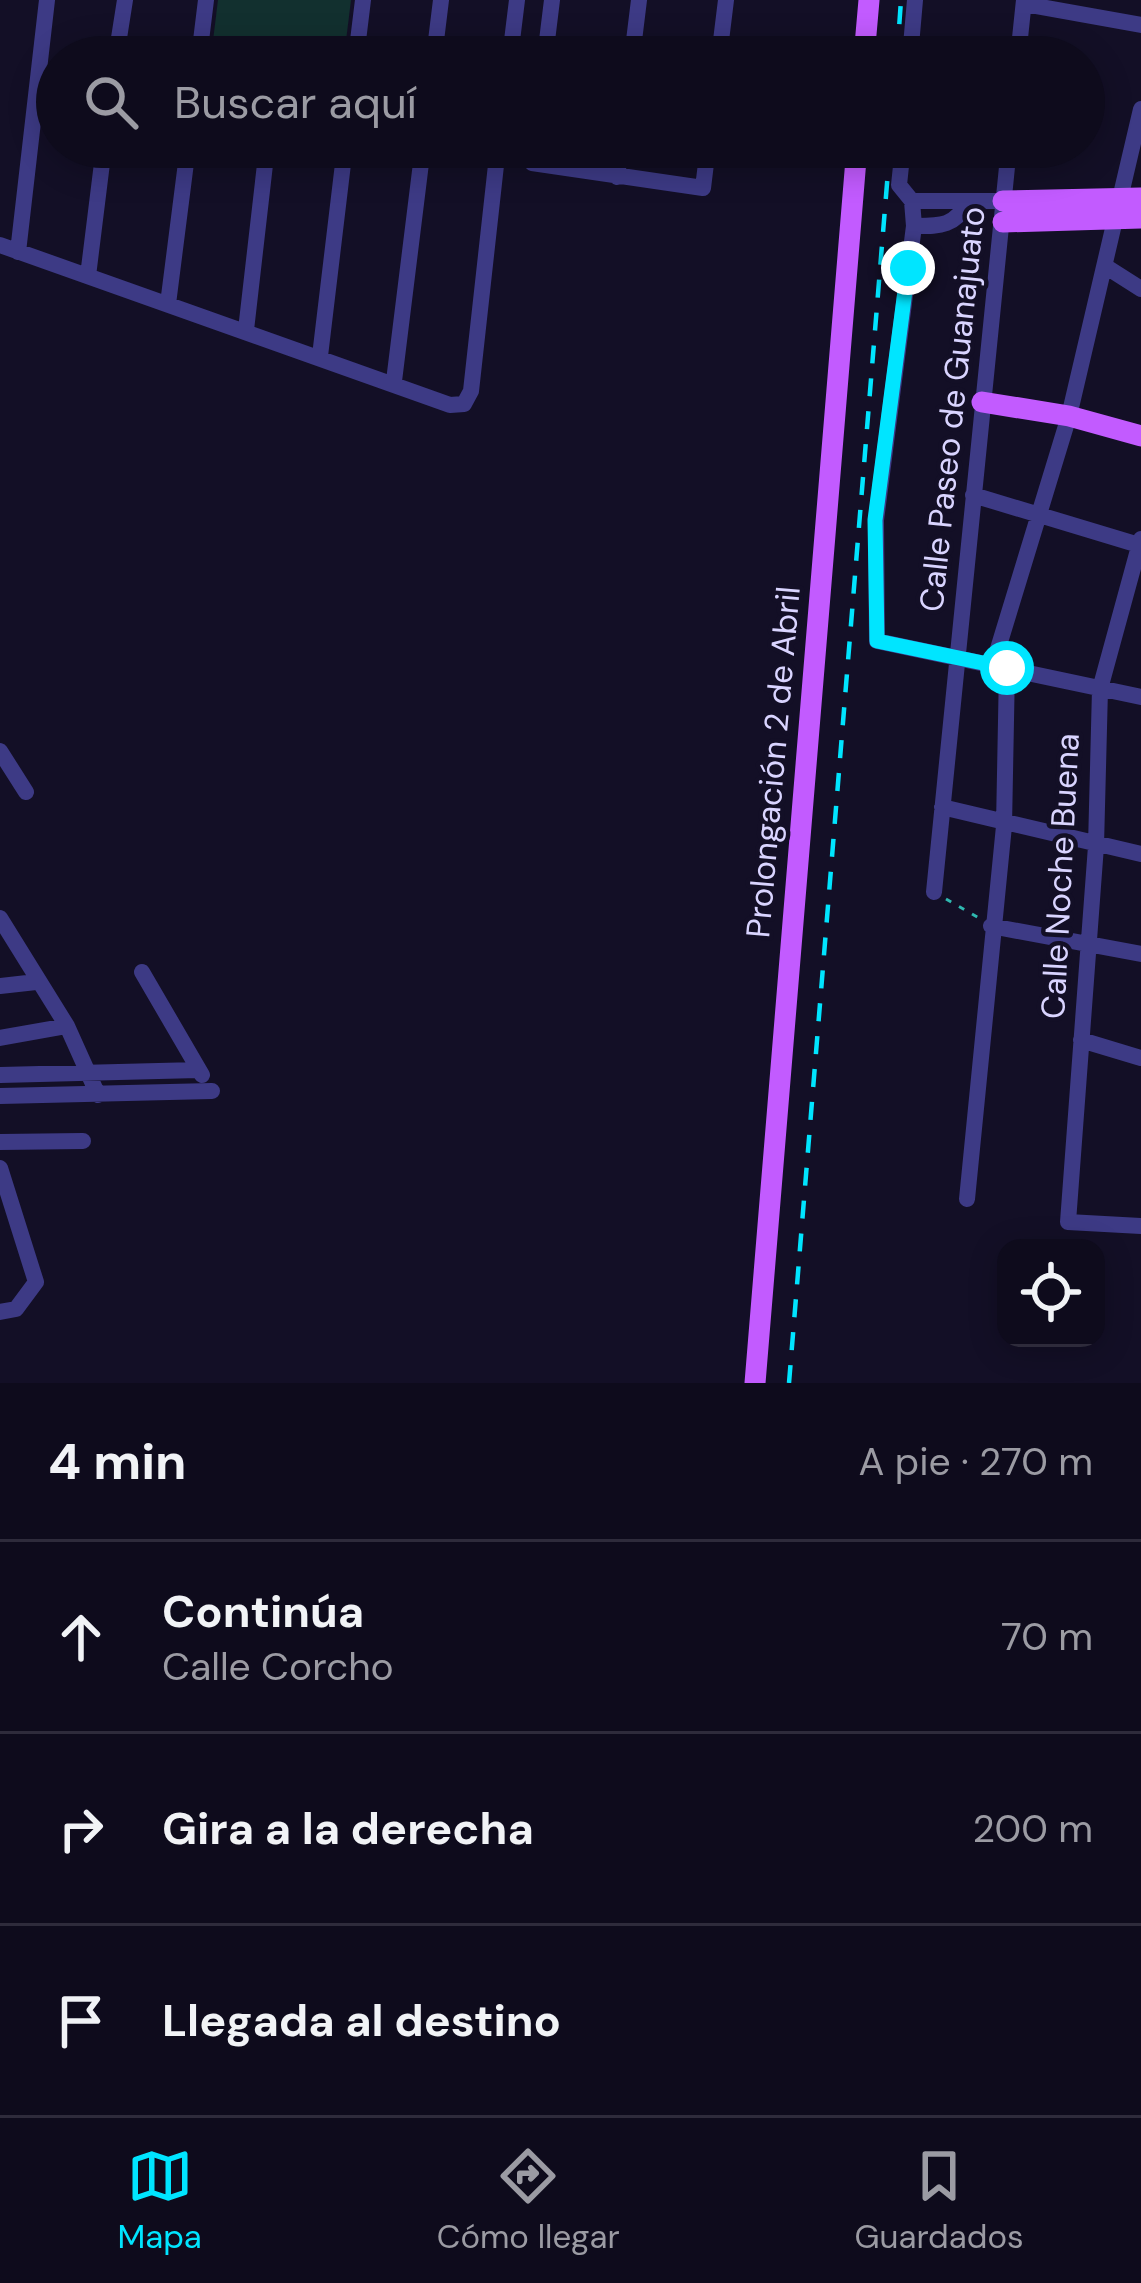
<!DOCTYPE html>
<html lang="es">
<head>
<meta charset="utf-8">
<style>
	:root { --surface:#0e0b1c; --page:#1c1929; --text:#f1f3f6; --muted:#9b9ba3; --line:#2e2b3b; --accent:#00e5ff }
	body { margin:0; font-family:"DM Sans",sans-serif; background:var(--page); color:var(--text) }
	.controls { position:absolute; right:36px; bottom:36px; display:grid; overflow:hidden; border-radius:24px; box-shadow:0 6px 30px #0003 }
	.controls button { width:108px; height:108px; display:grid; place-items:center; padding:0; border:0; border-bottom:3px solid var(--line); background:var(--surface); color:var(--text); font:60px sans-serif }
	.stop { position:absolute; width:36px; height:36px; margin:-27px; border:9px solid #00e5ff; border-radius:50%; background:#fff }
	.stop.end { background:#00e5ff; border-color:#fff; box-shadow:0 3px 12px #0008 }
	.list { margin:0; padding:0; list-style:none }
	h2 { display:flex; justify-content:space-between; align-items:center; height:156px; margin:0; padding:0 48px; font-size:51px }
	h2 small { font-size:39px; font-weight:400; color:var(--muted) }
	.list li { display:grid; grid-template-columns:78px 1fr auto; gap:36px; align-items:center; box-sizing:border-box; height:192px; padding:0 48px; border-top:3px solid var(--line) }
	.list b { display:block; font-size:45px; white-space:nowrap }
	.list p { margin:0; font-size:39px; white-space:nowrap; color:var(--muted) }
	.list em { font-size:39px; font-style:normal; color:var(--muted) }
	.icon { flex:none; width:66px; height:66px; fill:none; stroke:currentColor; stroke-width:2; stroke-linecap:round; stroke-linejoin:round }
	.map { position:relative; flex:none; width:1141px; height:1383px; overflow:hidden }
	.search { position:absolute; background:var(--surface); box-shadow:0 6px 30px #0003; left:36px; right:36px; top:36px; height:132px; display:flex; align-items:center; gap:30px; box-sizing:border-box; padding:0 42px; border-radius:66px; color:var(--muted); font-size:45px }
	.sheet { height:732px; background:var(--surface) }
	nav { display:flex; justify-content:space-around; align-items:center; box-sizing:border-box; height:168px; border-top:3px solid var(--line); background:var(--surface); font-size:33px; color:var(--muted) }
	nav a { display:grid; justify-items:center; gap:6px }
	nav .on { color:var(--accent) }
	.map>svg:first-child { display:block }
	.green { fill:#12302f }
	.lines { fill:none; stroke-linecap:round; stroke-linejoin:round }
	.path { stroke:#2fb8b0; stroke-width:3; stroke-dasharray:6 9; stroke-linecap:butt }
	.minor { stroke:#3d3a85; stroke-width:16 }
	.major { stroke:#c25bff; stroke-width:21 }
	.rail { stroke:#00e5ff; stroke-width:4.5; stroke-dasharray:18 15; stroke-linecap:butt }
	.route { stroke:#00e5ff; stroke-width:15 }
	.labels { text-anchor:middle; dominant-baseline:central; stroke-width:9; stroke-linejoin:round; paint-order:stroke }
	.street-label { font-size:33px; fill:#d9d4ff; stroke:#130f26 }
</style>
</head>
<body>
<div class="map">
<svg width="1141" height="1383" viewBox="0 0 1141 1383">
	<rect width="100%" height="100%" fill="#130f26"/>
	<path class="green" d="M218,0H351L344,57H211Z"/>
	<g class="lines">
		<path class="path" d="M946,899L979,918"/>
		<path class="minor" d="M1024,4L1141,25
			M116,57L125,0
			M199,57L206,0
			M356,57L363,0
			M434,57L441,0
			M510,57L517,0
			M545,57L552,0
			M632,57L639,0
			M719,57L726,0
			M910,57L915,0
			M1018,57L1024,0
			M534,147L532,163L703,188L708,147
			M903,147L899,185L912,201L914,226L876,520L877,641L1141,697
			M617,177L621,147
			M912,201H1003
			M914,226C940,226 954,227 968,202
			M0,245L450,405L464,404L471,391L498,147
			M18,252L47,0
			M1108,268L1141,289
			M88,276L104,147
			M168,304L188,147
			M246,330L267,147
			M320,356L345,147
			M394,381L423,147
			M973,495L1139,545
			M1141,539L1100,689L1096,846L1068,1222L1141,1226
			M993,665L1069,416L1141,109
			M0,751L26,792
			M942,807L1141,854
			M934,892L1009,147
			M0,918L67,1026L98,1095
			M991,926L1141,954
			M142,972L202,1075
			M0,986L36,982
			M0,1038L67,1026
			M1081,1040L1141,1058
			M0,1075L198,1070
			M0,1096L212,1091
			M0,1142L83,1141
			M0,1168L36,1282L16,1309L0,1312
			M967,1199L1004,826L1007,668"/>
		<path class="major" d="M864,57L869,0
			M1003,201L1141,198
			M1003,222L1141,218
			M982,402L1069,416L1141,436
			M755,1383L857,147"/>
		<path class="rail" d="M897,57L901,0
			M789,1383L890,147"/>
	</g>
	<g class="lines">
		<path class="route" d="M908,268L875,520L877,641L1007,668"/>
	</g>
	<g class="labels">
		<g class="street-label">
			<text transform="translate(952 409) rotate(-84)">Calle Paseo de Guanajuato</text>
			<text transform="translate(773 762) rotate(-85)">Prolongación 2 de Abril</text>
			<text transform="translate(1060 876) rotate(-87)">Calle Noche Buena</text>
		</g>
	</g>
</svg>
<div class="controls">
<button><svg class="icon" aria-label="locate" viewBox="0 0 24 24"><circle cx="12" cy="12" r="6"/><path d="M12 2v4M12 18v4M2 12h4M18 12h4"/></svg></button>
</div>
<div class="stop" style="left:1007px;top:668px"></div>
<div class="stop end" style="left:908px;top:268px"></div>
<div class="search"><svg class="icon" aria-label="search" viewBox="0 0 24 24"><circle cx="10" cy="10" r="6"/><path d="M15 15l6 6"/></svg>Buscar aquí</div>
</div>
<section class="sheet">
<h2>4 min<small>A pie · 270 m</small></h2>
<ul class="list">
<li><svg class="icon" aria-label="ahead" viewBox="0 0 24 24"><path d="M12 20V5M6 11l6-6 6 6"/></svg><div><b>Continúa</b><p>Calle Corcho</p></div><em>70 m</em></li>
<li><svg class="icon" aria-label="right" viewBox="0 0 24 24"><path d="M7 20v-9h11M14 6l5 5-5 5"/></svg><div><b>Gira a la derecha</b></div><em>200 m</em></li>
<li><svg class="icon" aria-label="arrive" viewBox="0 0 24 24"><path d="M6 21V4h12l-3 4 3 4H6"/></svg><div><b>Llegada al destino</b></div></li>
</ul>
</section>
<nav>
<a class="on"><svg class="icon" aria-label="map" viewBox="0 0 24 24"><path d="M3 6l6-2 6 2 6-2v14l-6 2-6-2-6 2zM9 4v14M15 6v14"/></svg>Mapa</a>
<a><svg class="icon" aria-label="directions" viewBox="0 0 24 24"><path d="M12 3l9 9-9 9-9-9zM9 14v-3h6M13 9l2 2-2 2"/></svg>Cómo llegar</a>
<a><svg class="icon" aria-label="saved" viewBox="0 0 24 24"><path d="M7 4h10v16l-5-4-5 4z"/></svg>Guardados</a>
</nav>
</body>
</html>
